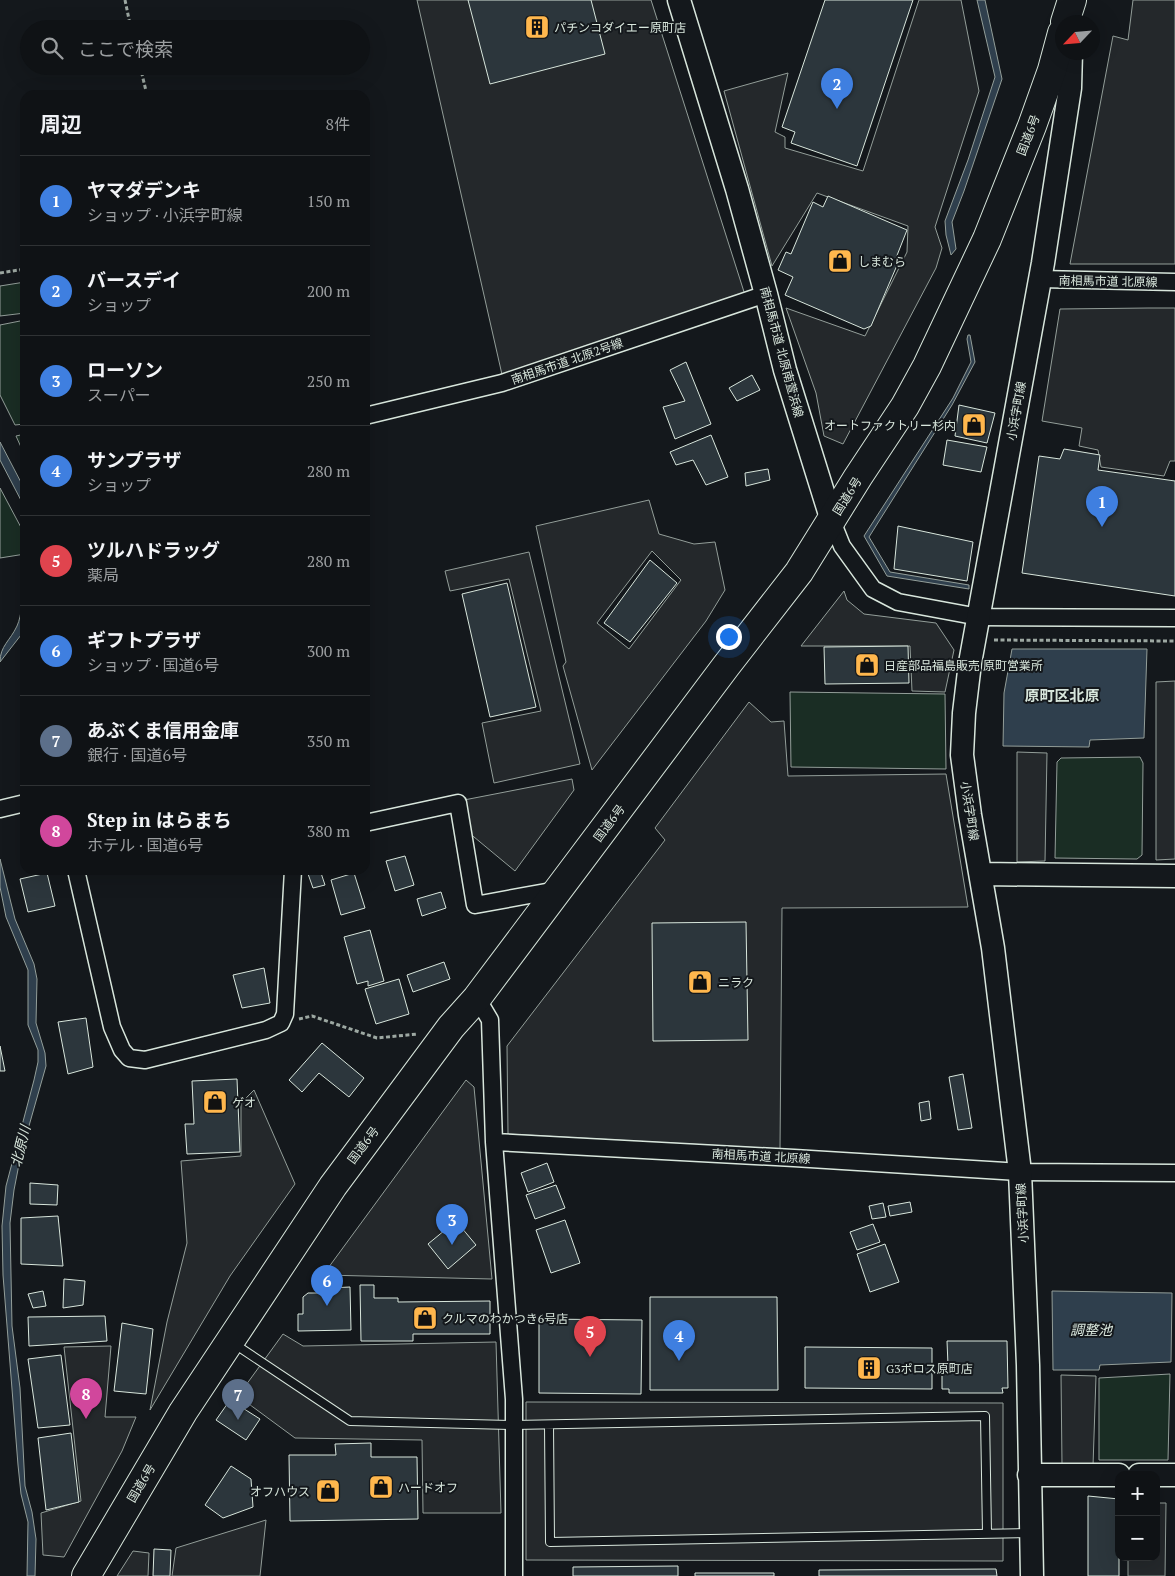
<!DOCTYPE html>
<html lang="ja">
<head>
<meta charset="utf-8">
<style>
	:root { --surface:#0f1215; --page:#181b1e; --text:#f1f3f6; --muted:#9b9ea0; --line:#2f3234; --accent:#db2777 }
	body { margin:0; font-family:"PT Serif","Noto Sans JP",serif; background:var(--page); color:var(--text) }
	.controls { position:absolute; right:15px; bottom:15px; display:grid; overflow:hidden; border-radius:10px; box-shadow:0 5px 20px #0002 }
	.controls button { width:45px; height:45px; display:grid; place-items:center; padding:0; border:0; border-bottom:1px solid var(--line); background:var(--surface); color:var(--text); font:25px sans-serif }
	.compass { position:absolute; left:1055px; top:15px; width:45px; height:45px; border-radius:50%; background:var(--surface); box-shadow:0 5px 20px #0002; rotate:244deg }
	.you { position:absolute; left:728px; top:636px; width:18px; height:18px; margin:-12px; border:4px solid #fff; border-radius:50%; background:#1a73e8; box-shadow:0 0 0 8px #1a73e833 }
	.badge { display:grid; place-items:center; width:32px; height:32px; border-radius:50%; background:var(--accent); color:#fff; font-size:16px; font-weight:700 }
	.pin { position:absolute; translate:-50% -41px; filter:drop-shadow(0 1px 2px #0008) }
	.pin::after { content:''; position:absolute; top:26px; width:18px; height:15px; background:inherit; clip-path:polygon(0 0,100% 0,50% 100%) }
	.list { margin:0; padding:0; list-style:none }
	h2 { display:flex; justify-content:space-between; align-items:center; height:65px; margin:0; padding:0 20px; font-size:21px }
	h2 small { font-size:16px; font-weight:400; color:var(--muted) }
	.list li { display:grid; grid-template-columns:32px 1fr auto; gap:15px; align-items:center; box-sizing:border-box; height:90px; padding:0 20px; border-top:1px solid var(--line) }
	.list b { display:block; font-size:19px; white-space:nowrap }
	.list p { margin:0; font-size:16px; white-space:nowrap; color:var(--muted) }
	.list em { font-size:16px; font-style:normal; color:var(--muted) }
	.icon { flex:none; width:28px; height:28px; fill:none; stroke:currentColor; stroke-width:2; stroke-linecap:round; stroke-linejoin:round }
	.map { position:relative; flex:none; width:1175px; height:1576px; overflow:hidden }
	.search { position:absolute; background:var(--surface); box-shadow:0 5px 20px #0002; left:20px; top:20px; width:350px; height:55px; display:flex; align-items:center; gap:12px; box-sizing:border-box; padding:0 18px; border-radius:28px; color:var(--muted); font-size:19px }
	.panel { position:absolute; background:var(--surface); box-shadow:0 5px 20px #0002; left:20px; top:90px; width:350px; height:785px; border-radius:15px }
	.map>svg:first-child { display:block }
	.green { fill:#1a2d24; stroke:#939e99 }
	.parking { fill:#24282b; stroke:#939e99; fill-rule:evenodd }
	.water { fill:#2f3f4d; stroke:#939e99 }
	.building { fill:#2c363c; stroke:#d8e6dc }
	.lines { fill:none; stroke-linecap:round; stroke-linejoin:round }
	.lane-casing { stroke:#d8e6dc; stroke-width:10 }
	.street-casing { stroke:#d8e6dc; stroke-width:19 }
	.secondary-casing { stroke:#d8e6dc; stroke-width:25 }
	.highway-casing { stroke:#d8e6dc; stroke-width:30 }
	.path { stroke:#9da8a2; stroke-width:3; stroke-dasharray:4 2.5; stroke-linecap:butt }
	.lane { stroke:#14181c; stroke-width:8 }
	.street { stroke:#14181c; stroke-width:16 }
	.secondary { stroke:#14181c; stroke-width:22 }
	.highway { stroke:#14181c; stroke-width:28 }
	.labels { text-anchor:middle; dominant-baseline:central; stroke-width:4; stroke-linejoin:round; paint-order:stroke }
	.poi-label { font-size:12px; fill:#d8e6dc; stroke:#14181c; text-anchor:start }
	.street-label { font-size:12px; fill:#d8e6dc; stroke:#14181c }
	.water-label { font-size:14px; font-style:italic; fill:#d8e6dc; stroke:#14181c }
	.quarter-label { font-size:15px; font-weight:bold; fill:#d8e6dc; stroke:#14181c }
</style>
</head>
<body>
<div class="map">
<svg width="1175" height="1576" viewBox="0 0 1175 1576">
	<rect width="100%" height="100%" fill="#14181c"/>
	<path class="green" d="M25,282V313L0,316V286Z
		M25,320V424L15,425L0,395V325Z
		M25,434V456L16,436Z
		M0,488L24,533L25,554L0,558Z
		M790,692L945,694L946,769L791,767Z
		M1140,757L1143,763L1142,855L1137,859L1055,858L1057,762L1061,758Z
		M1170,1374L1168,1460H1099V1378Z"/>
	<path class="parking" d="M417,0H651L745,295L503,379Z
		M919,0H961L979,91L935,227L942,248L936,268L843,444L824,436L816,393L786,308L865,336L907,252L908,226L817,193L772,266L724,91L788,73L775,132L785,137V148L863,171Z
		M1133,0H1175V264H1070L1113,36L1128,40Z
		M1148,308H1175V461H1170L1164,476L1101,467L1098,450L1079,446L1082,428L1042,421L1060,309Z
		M649,500L659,534L694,544L715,542L725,590L706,621L592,770L563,666L566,662L536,526ZM652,551L681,580L629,649L597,623Z
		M529,552L580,764L494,783L482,723L541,711L509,579L450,591L445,571Z
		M844,591L847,600L864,614L936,623L954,650L945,692L912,691L910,646H801Z
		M1175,681V859L1156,860V682Z
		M749,702L771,722L784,721L788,776L946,774L968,907L782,908L780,1149L508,1134L507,1046L665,840L655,828Z
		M1017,752L1047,753L1045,861L1017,862Z
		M572,779L574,790L515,871L468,832L464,800Z
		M466,1080L474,1087L492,1279L323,1275Z
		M254,1090L295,1184L230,1276L150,1410L167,1322L187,1243L181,1161L241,1156V1103Z
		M283,1334L303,1346L496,1342L501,1513H423L422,1440L295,1438L238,1396Z
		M111,1346L105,1417H136L122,1451L64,1557L43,1555L41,1513L81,1501L64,1347Z
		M1061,1375L1096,1376L1093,1466L1062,1465Z
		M526,1402L1003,1403V1561L526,1560Z
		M1156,1503H1166L1165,1576H1128V1557H1156Z
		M266,1520L260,1576H172L176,1548Z
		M133,1551L149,1553L148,1576H117Z"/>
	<path class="water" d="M977,0H985L1002,79L964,191L952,222L956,249L951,255L946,235L945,221L968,160L995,77Z
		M968,335H970L975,362L952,405L869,537L890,572L969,585V589L887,576L864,536L953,398L971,362L967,339Z
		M0,442L25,490V508L0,460Z
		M25,586V626L21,635L0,662C0,646 10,641 17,626C22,615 22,599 25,586Z
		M1012,649H1147L1144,738L1090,740L1089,747L1003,746L1004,693Z
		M0,859L15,919L34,964L37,979L36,1023L45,1053L46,1066L21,1154L14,1190L10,1223L12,1326L20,1388L25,1486L32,1512L36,1539L35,1576H27L28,1522L21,1494L18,1465L3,1275L2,1226L6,1186L34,1080L38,1062V1050L28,1025V970L6,917L0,887Z
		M1052,1291L1172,1293L1171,1362L1100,1365L1099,1370H1053Z"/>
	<path class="building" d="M468,0H591L605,54L490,84Z
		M825,0H913L857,166L791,143L795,132L782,127Z
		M828,196L907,230L896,258L898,263L871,326L864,329L785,295L793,277L778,270L786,252L791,254L813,202L823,207Z
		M686,362L711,424L675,439L663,407L685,401L670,370Z
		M752,375L760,390L737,401L729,388Z
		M959,405L995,413L987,443L955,436Z
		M711,435L728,477L706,485L693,460L676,465L670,452Z
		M947,440L987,447L981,472L943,465Z
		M1064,449L1100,455L1098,470L1175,481V596L1022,573L1039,456L1060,459Z
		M768,469L770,480L746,486L745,473Z
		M898,526L973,542L967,581L894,569Z
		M650,560L677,583L630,642L604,623Z
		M507,583L536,707L490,717L462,594Z
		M908,646L909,683L825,684L824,647Z
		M405,856L414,885L395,891L386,861Z
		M320,870L325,885L313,888L307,871Z
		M47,873L55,906L28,912L20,879Z
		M354,873L365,908L341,915L331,880Z
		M441,892L446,908L422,916L417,899Z
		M746,922L748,1040L653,1041L652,923Z
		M370,930L384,981L368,986V981L357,984L344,937Z
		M444,962L450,979L413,992L407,975Z
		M264,968L270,1003L242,1008L233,975Z
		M399,979L409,1014L376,1024L365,989Z
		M86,1018L93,1067L68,1074L58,1022Z
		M322,1043L364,1078L349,1097L319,1073L302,1092L289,1080Z
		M0,1046L5,1071H0Z
		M963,1074L972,1128L958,1130L949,1077Z
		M237,1079L240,1152L187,1154L185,1124H194L192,1081Z
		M929,1101L931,1119L921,1121L919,1103Z
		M547,1163L554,1182L528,1192L521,1173Z
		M30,1183L58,1185L57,1205L30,1204Z
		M556,1185L565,1208L535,1219L526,1195Z
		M910,1202L912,1212L890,1216L888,1206Z
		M883,1203L886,1217L872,1219L869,1206Z
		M58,1216L63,1266L21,1264V1218Z
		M565,1220L580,1263L551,1273L536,1230Z
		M456,1221L476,1245L448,1269L428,1244Z
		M873,1224L880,1242L857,1250L850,1232Z
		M885,1244L899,1282L870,1292L857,1254Z
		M64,1279L85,1281L83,1305L63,1308Z
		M360,1285H374V1298H398V1302L490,1301V1334H413V1341H361Z
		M350,1287L351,1330L298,1331V1314H303V1297L308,1293H330V1288Z
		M43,1291L46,1306L33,1308L28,1294Z
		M650,1297H777L778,1390H650Z
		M105,1316L107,1341L29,1346L28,1317Z
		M539,1319L642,1320L641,1394L539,1393Z
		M122,1323L153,1329L146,1394L114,1391Z
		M947,1341H1007L1008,1388H1002L1003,1393H949V1389H942V1365H948Z
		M805,1347L932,1348V1389L805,1388Z
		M61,1355L70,1425L38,1428L28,1359Z
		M230,1400L260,1419L246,1440L216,1420Z
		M71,1433L79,1502L46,1510L38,1438Z
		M371,1443V1457H417L418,1519L290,1521L289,1455H336L335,1444Z
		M231,1466L251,1479L253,1507L223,1518L205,1505Z
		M1088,1496L1119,1499V1576H1088Z
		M154,1549L171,1550L170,1576H153Z
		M678,1566V1576H573V1567Z
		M996,1569L997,1576H819V1570Z
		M695,1573H774V1576H695Z"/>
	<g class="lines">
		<defs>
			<path id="lane" d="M233,1343L350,1421L514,1425L985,1416L987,1533
				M549,1425L550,1542L1029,1533"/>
			<path id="street" d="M1040,279L1175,282
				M365,416L502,383L766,294
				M832,521L842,546L873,589L898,602L979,617L1175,618
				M0,809L25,803
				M365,823L458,803L475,905L557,890
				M76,870L112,1027L122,1050L129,1058L145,1060L266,1030L281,1023L285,1014L293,870
				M477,998L490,1020L494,1142L794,1158L1020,1172L1175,1173
				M494,1142L514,1399V1576"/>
			<path id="secondary" d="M679,0L737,189L766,294L785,370L832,521
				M981,874L1175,876
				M1029,1475H1119
				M1139,1475H1175
				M1032,1576L1028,1365L1020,1172L993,948L970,815L962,755L964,713L970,663L1043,263L1070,88L1071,52"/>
			<path id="highway" d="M1065,22L1072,0
				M86,1576L183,1412L333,1186L451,1027L477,998L726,666L799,572L858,477L905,406L927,366L987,239L1032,126L1052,70L1062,33"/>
		</defs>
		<use href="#lane" class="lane-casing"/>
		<use href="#street" class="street-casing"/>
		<use href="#secondary" class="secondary-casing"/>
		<use href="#highway" class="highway-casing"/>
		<path class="path" d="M125,0L131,29
			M140,66L147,95
			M0,273L25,269
			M994,640L1175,641
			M299,1019L312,1016L377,1038L418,1034"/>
		<use href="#lane" class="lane"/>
		<use href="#street" class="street"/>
		<use href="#secondary" class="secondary"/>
		<use href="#highway" class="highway"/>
	</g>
	<defs>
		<symbol id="building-square" viewBox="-11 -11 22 22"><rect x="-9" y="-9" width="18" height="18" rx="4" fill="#ffb74d" stroke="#14181c"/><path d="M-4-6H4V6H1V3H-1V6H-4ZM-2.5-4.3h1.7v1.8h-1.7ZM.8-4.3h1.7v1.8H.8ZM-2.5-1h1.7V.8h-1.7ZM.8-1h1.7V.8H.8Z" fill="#111"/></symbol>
		<symbol id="shop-square" viewBox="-11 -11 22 22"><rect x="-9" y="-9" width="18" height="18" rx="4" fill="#ffb74d" stroke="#14181c"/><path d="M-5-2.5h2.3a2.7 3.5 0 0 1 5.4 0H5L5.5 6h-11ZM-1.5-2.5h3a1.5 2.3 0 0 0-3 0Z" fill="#111"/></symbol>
	</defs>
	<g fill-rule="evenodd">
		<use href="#building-square" x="523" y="13" width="28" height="28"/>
		<use href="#shop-square" x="826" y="247" width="28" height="28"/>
		<use href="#shop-square" x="960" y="411" width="28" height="28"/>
		<use href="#shop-square" x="853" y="651" width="28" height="28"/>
		<use href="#shop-square" x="686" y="968" width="28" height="28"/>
		<use href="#shop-square" x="201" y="1088" width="28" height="28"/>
		<use href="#shop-square" x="411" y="1304" width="28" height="28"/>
		<use href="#building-square" x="855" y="1354" width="28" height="28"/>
		<use href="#shop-square" x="367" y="1473" width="28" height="28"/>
		<use href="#shop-square" x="314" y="1477" width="28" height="28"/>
	</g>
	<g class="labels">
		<g class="poi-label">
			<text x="554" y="27">パチンコダイエー原町店</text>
			<text x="858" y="261">しまむら</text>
			<text x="956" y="425" text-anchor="end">オートファクトリー杉内</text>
			<text x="884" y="665">日産部品福島販売 原町営業所</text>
			<text x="718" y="982">ニラク</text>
			<text x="232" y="1102">ゲオ</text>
			<text x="442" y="1318">クルマのわかつき6号店</text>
			<text x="886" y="1368">G3ポロス原町店</text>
			<text x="398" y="1487">ハードオフ</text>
			<text x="310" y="1491" text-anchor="end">オフハウス</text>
		</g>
		<g class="street-label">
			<text transform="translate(1028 135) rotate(-69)">国道6号</text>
			<text transform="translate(1108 281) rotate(1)">南相馬市道 北原線</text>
			<text transform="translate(782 352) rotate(75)">南相馬市道 北原南萱浜線</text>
			<text transform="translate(567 361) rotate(-19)">南相馬市道 北原2号線</text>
			<text transform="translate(1016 411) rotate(-80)">小浜字町線</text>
			<text transform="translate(847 496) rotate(-58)">国道6号</text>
			<text transform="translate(970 811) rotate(81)">小浜字町線</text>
			<text transform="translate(609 823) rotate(-53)">国道6号</text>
			<text transform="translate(363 1145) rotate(-53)">国道6号</text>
			<text transform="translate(761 1156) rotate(3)">南相馬市道 北原線</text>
			<text transform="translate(1022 1213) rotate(-93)">小浜字町線</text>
			<text transform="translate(141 1483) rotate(-59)">国道6号</text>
		</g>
		<g class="water-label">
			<text transform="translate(20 1146) rotate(-76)">北原川</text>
			<text x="1091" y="1329">調整池</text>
		</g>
		<g class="quarter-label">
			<text x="1062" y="695">原町区北原</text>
		</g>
	</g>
</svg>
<div class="controls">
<button>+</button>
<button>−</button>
</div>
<svg class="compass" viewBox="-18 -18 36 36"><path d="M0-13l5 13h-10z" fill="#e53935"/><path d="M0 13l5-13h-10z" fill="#9b9ea0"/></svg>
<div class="you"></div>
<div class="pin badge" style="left:1102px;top:527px;background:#3f7fe0">1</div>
<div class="pin badge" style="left:837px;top:109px;background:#3f7fe0">2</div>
<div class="pin badge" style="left:452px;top:1245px;background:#3f7fe0">3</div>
<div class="pin badge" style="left:679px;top:1361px;background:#3f7fe0">4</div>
<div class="pin badge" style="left:590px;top:1357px;background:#e0444e">5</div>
<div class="pin badge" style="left:327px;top:1306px;background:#3f7fe0">6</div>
<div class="pin badge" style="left:238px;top:1420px;background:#5c6f8a">7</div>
<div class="pin badge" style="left:86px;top:1419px;background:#d1479c">8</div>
<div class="search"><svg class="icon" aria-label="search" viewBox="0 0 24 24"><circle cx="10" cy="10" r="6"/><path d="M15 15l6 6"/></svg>ここで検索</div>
<section class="panel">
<h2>周辺<small>8件</small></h2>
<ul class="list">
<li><span class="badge" style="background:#3f7fe0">1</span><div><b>ヤマダデンキ</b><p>ショップ · 小浜字町線</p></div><em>150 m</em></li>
<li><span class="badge" style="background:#3f7fe0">2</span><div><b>バースデイ</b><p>ショップ</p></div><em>200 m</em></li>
<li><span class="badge" style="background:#3f7fe0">3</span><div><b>ローソン</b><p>スーパー</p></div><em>250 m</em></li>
<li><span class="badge" style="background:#3f7fe0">4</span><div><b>サンプラザ</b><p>ショップ</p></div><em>280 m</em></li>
<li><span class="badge" style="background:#e0444e">5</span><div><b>ツルハドラッグ</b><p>薬局</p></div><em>280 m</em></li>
<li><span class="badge" style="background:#3f7fe0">6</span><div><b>ギフトプラザ</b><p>ショップ · 国道6号</p></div><em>300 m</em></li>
<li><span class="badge" style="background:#5c6f8a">7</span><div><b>あぶくま信用金庫</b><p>銀行 · 国道6号</p></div><em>350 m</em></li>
<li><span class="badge" style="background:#d1479c">8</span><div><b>Step in はらまち</b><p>ホテル · 国道6号</p></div><em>380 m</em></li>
</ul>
</section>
</div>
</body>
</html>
